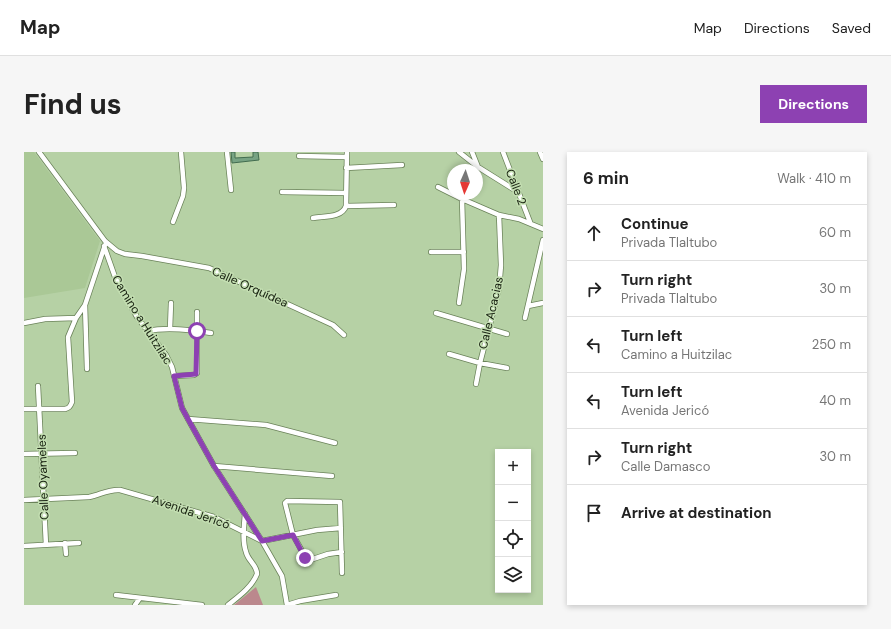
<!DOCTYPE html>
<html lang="en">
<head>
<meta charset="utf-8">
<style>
	:root { --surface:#fff; --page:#f6f6f6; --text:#222; --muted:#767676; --line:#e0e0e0; --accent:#8d41b2 }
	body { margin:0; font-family:"DM Sans",sans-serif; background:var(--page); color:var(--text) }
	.controls { position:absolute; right:12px; bottom:12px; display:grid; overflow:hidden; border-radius:0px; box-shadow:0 2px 6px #0003 }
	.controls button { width:36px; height:36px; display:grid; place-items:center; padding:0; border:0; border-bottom:1px solid var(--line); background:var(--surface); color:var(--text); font:20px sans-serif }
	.compass { position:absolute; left:423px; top:12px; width:36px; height:36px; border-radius:50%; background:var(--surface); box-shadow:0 2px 6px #0003; rotate:183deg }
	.stop { position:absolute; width:12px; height:12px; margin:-9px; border:3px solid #8d41b2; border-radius:50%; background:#fff }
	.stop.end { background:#8d41b2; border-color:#fff; box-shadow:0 1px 4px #0008 }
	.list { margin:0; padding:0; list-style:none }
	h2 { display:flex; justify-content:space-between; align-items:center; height:52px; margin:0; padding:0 16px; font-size:17px }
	h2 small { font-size:13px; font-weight:400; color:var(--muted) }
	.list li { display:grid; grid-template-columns:26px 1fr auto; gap:12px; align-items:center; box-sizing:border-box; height:56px; padding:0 16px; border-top:1px solid var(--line) }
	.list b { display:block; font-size:15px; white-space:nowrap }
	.list p { margin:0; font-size:13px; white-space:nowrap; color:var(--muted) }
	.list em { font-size:13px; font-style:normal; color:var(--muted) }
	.icon { flex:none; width:22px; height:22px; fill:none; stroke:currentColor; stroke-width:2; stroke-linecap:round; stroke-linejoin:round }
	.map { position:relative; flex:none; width:519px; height:453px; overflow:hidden; border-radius:0px }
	header { display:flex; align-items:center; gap:24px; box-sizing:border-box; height:56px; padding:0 20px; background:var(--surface); border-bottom:1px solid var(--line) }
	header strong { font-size:19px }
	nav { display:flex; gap:22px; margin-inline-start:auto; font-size:14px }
	.intro { display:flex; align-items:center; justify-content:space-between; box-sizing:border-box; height:96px; padding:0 24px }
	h1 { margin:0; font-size:28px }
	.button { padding:10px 18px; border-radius:0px; background:var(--accent); color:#fff; font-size:14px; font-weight:700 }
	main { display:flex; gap:24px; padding:0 24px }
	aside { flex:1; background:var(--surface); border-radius:0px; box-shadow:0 2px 6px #0003 }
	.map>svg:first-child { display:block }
	.built { fill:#aac896 }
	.green { fill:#bb888d }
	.building { fill:#77a383; stroke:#426c4f }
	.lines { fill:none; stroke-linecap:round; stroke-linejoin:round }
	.street-casing { stroke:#6a8259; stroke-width:6 }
	.street { stroke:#fff; stroke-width:4.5 }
	.route { stroke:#8d41b2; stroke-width:5 }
	.labels { text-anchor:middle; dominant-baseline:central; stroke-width:3; stroke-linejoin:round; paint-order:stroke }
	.street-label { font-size:12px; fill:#172010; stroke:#c3deb1 }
</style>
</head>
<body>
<header>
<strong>Map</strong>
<nav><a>Map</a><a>Directions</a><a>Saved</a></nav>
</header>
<div class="intro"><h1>Find us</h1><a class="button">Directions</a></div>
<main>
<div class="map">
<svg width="519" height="453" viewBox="0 0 519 453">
	<rect width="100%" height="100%" fill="#b6d1a5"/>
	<path class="built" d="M0,0H10L76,89L61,136L0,146Z"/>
	<path class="green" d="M232,435L239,453H210Z"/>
	<path class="building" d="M207,0H211V6L229,5V0H234L235,8L208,11Z"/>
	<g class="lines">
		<defs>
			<path id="street" d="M15,0L81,89L93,99L101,102L118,104L185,116L309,173L320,183
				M203,0L207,38
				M435,0L454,15L494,40
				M448,0L454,15
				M479,0L506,70
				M516,0L519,7
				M275,4L322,5
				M322,16L378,13
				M414,35L438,47L475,63L495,67L519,77
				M258,40L322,41
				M322,54L370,53
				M289,66C300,64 318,66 322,54L323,0
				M149,70L159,44L160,36L157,0
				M80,94L91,125L113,165L142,203L148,215L158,256L164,267L190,314L238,389L258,424L263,453L276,449L312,443
				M407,100H440
				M435,151L440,117L438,47
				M61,153L63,217
				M504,154L519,151
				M412,161L483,182
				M501,166L519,88
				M0,171L21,167L52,166
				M146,177L147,151
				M123,179C144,175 167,178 187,181
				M425,202L456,211L483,216
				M150,224L170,223L173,221V160
				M452,232L456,211L475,137L477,113L475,63
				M14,234L22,393
				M0,257H41C45,256 46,255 48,250L44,185L52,166L61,153L81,93
				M164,267L242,273L311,291
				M0,302L51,301
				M190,314L308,324
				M0,348L65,345C76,343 84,337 96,338L190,365L238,389L293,378L317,376
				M41,391L42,402
				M0,394L55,391
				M318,400L304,402L286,408H283L269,383L261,351L263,349L316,350L318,421
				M92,443L178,453
				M111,453L116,446
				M204,453C214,445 228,435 233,422C233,413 224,409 222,400C218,389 220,374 221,362"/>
		</defs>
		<use href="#street" class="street-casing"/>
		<use href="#street" class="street"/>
	</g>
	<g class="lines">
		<path class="route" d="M173,179L172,222L150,224L158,256L164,267L190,314L238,389L269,383L281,406"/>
	</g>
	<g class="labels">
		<g class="street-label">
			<text transform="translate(492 35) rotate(69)">Calle 2</text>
			<text transform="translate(226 135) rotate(24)">Calle Orquídea</text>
			<text transform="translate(467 161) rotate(-77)">Calle Acacias</text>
			<text transform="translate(118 168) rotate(58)">Camino a Huitzilac</text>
			<text transform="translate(19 325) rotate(-92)">Calle Oyameles</text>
			<text transform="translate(167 360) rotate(19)">Avenida Jericó</text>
		</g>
	</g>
</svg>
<div class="controls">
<button>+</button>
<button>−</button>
<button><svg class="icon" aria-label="locate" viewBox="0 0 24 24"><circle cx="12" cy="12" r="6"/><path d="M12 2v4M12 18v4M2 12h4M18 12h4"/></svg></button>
<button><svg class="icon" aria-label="layers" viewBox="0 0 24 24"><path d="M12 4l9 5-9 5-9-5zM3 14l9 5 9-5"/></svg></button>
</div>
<svg class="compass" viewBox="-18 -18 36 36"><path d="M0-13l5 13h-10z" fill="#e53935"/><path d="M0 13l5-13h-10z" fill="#767676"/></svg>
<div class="stop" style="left:173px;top:179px"></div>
<div class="stop end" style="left:281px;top:406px"></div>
</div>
<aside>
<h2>6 min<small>Walk · 410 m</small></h2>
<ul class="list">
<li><svg class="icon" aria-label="ahead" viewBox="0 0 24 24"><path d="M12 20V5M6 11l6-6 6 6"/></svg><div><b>Continue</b><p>Privada Tlaltubo</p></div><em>60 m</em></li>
<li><svg class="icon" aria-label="right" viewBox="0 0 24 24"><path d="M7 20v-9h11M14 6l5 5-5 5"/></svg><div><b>Turn right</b><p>Privada Tlaltubo</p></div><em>30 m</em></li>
<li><svg class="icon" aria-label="left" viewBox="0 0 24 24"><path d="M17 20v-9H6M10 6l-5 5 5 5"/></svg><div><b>Turn left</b><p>Camino a Huitzilac</p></div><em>250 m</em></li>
<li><svg class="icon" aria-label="left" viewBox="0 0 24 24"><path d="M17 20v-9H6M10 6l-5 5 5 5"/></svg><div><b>Turn left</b><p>Avenida Jericó</p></div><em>40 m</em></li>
<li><svg class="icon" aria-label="right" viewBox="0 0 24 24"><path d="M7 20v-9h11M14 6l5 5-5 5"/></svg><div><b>Turn right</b><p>Calle Damasco</p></div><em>30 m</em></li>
<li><svg class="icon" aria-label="arrive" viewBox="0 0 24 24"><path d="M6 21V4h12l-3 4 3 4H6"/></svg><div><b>Arrive at destination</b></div></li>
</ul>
</aside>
</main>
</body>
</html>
